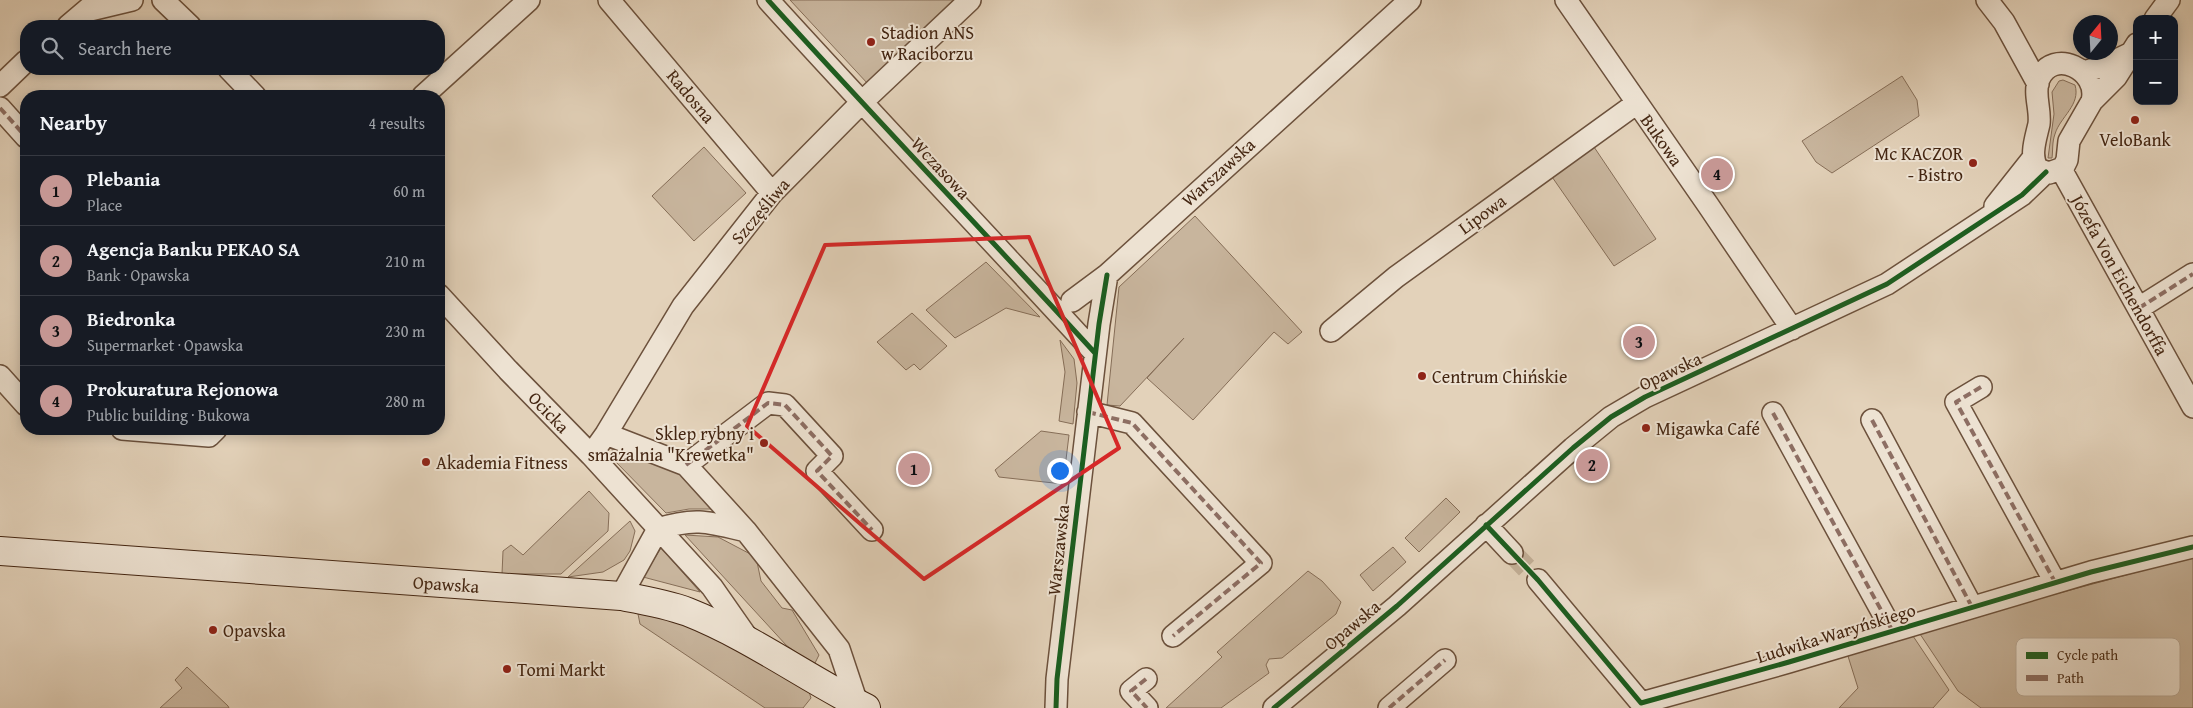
<!DOCTYPE html>
<html lang="en">
<head>
<meta charset="utf-8">
<style>
	:root { --surface:#171b24; --page:#242831; --text:#f1f3f6; --muted:#9ea1a6; --line:#363941; --accent:#c59692 }
	body { margin:0; font-family:"Gentium Book Plus",serif; background:var(--page); color:var(--text) }
	.controls { position:absolute; right:15px; top:15px; display:grid; overflow:hidden; border-radius:10px; box-shadow:0 2px 12px #0003 }
	.controls button { width:45px; height:45px; display:grid; place-items:center; padding:0; border:0; border-bottom:1px solid var(--line); background:var(--surface); color:var(--text); font:25px sans-serif }
	.compass { position:absolute; left:2073px; top:15px; width:45px; height:45px; border-radius:50%; background:var(--surface); box-shadow:0 2px 12px #0003; rotate:18deg }
	.you { position:absolute; left:1059px; top:470px; width:18px; height:18px; margin:-12px; border:4px solid #fff; border-radius:50%; background:#1a73e8; box-shadow:0 0 0 8px #1a73e833 }
	.badge { display:grid; place-items:center; width:32px; height:32px; border-radius:50%; background:var(--accent); color:#111; font-size:16px; font-weight:700 }
	.pin { position:absolute; translate:-50% -50%; border:2px solid #fff; box-shadow:0 1px 5px #0006 }
	.list { margin:0; padding:0; list-style:none }
	h2 { display:flex; justify-content:space-between; align-items:center; height:65px; margin:0; padding:0 20px; font-size:21px }
	h2 small { font-size:16px; font-weight:400; color:var(--muted) }
	.list li { display:grid; grid-template-columns:32px 1fr auto; gap:15px; align-items:center; box-sizing:border-box; height:70px; padding:0 20px; border-top:1px solid var(--line) }
	.list b { display:block; font-size:19px; white-space:nowrap }
	.list p { margin:0; font-size:16px; white-space:nowrap; color:var(--muted) }
	.list em { font-size:16px; font-style:normal; color:var(--muted) }
	.icon { flex:none; width:28px; height:28px; fill:none; stroke:currentColor; stroke-width:2; stroke-linecap:round; stroke-linejoin:round }
	.map { position:relative; flex:none; width:2193px; height:708px; overflow:hidden }
	.search { position:absolute; background:var(--surface); box-shadow:0 2px 12px #0003; left:20px; top:20px; width:425px; height:55px; display:flex; align-items:center; gap:12px; box-sizing:border-box; padding:0 18px; border-radius:20px; color:var(--muted); font-size:19px }
	.panel { position:absolute; background:var(--surface); box-shadow:0 2px 12px #0003; left:20px; top:90px; width:425px; height:345px; border-radius:20px }
	.map>svg:first-child { display:block }
	.green { fill:#c8b59d; stroke:#866e58 }
	.lines { fill:none; stroke-linecap:round; stroke-linejoin:round }
	.minor-tunnel { stroke:#c3b098; stroke-width:21; stroke-dasharray:21 11; stroke-linecap:butt }
	.minor-casing { stroke:#6c513c; stroke-width:24 }
	.secondary-casing { stroke:#442612; stroke-width:30 }
	.minor { stroke:#ede2d2; stroke-width:21 }
	.secondary { stroke:#ede2d2; stroke-width:28 }
	.quiet { stroke:#8d6e63; stroke-width:4; stroke-dasharray:8 4; stroke-linecap:butt }
	.cycleway-casing { stroke:#ede2d2; stroke-width:8 }
	.cycleway { stroke:#1b5e20; stroke-width:5 }
	.marked { fill:none; stroke:#d62828; stroke-width:4; stroke-linejoin:round }
	.poi-dot { fill:#8f2418; stroke:#ede2d2; stroke-width:2 }
	.labels { text-anchor:middle; dominant-baseline:central; stroke-width:4; stroke-linejoin:round; paint-order:stroke }
	.poi-label { font-size:18px; fill:#442612; stroke:#ede2d2; text-anchor:start }
	.street-label { font-size:18px; fill:#442612; stroke:#ede2d2 }
	.key { fill:#ede2d2; stroke:#baaa98; stroke-width:1 }
	.key-label { font-size:14px; fill:#442612 }
</style>
</head>
<body>
<div class="map">
<svg width="2193" height="708" viewBox="0 0 2193 708">
	<rect width="100%" height="100%" fill="#e3d2ba"/>
	<filter id="stains"><feTurbulence type="fractalNoise" baseFrequency=".004" numOctaves="4"/><feColorMatrix values="0 0 0 0 .2 0 0 0 0 .09 0 0 0 0 .02 0 0 0 .5 -.17"/></filter>
	<radialGradient id="worn" r=".72"><stop offset=".6" stop-color="#630" stop-opacity="0"/><stop offset="1" stop-color="#630" stop-opacity=".3"/></radialGradient>
	<path class="green" d="M790,0H959L868,84Z
		M1902,76L1917,100L1919,116L1832,173L1816,162L1802,141Z
		M2063,80L2075,85C2081,105 2060,117 2055,134C2052,142 2053,150 2052,158H2048L2054,114L2052,92L2059,81Z
		M1592,144L1656,239L1614,266L1550,174Z
		M704,147L746,193L694,241L652,196Z
		M1195,216L1302,332L1288,344L1274,332L1193,420L1147,378L1184,338L1120,406L1107,405L1119,287Z
		M986,262L1040,317L1006,308L955,338L926,310Z
		M912,313L947,346L920,370L914,364L906,370L877,342Z
		M1060,340L1074,359L1077,383L1073,424L1059,421L1065,372Z
		M1041,431L1069,435L1063,484L999,477L995,470Z
		M616,445L686,474L718,509H689L666,513L614,460L612,449Z
		M589,491L609,513L608,531L561,574H502L503,551L511,545L523,555Z
		M1446,498L1460,512L1419,552L1405,538Z
		M630,521L635,531L630,551L624,560L603,572L568,577Z
		M685,535L718,537L756,557L761,581L782,608L792,610L819,655L814,665L786,645Z
		M1393,547L1406,562L1373,591L1360,575Z
		M661,548L700,592L643,577Z
		M2193,557V708H1981L1958,691L1918,631Z
		M1308,571L1322,581L1341,602L1336,614L1282,658L1269,659L1266,665L1269,673L1221,708H1166L1222,657L1217,652Z
		M637,609L674,616L806,683L811,698L803,708H765L640,624Z
		M1911,633L1949,690L1933,708H1839L1858,688L1847,653Z
		M187,667L228,706L229,708H160L182,688L175,680Z"/>
	<g class="lines">
		<path class="minor-tunnel" d="M1512,553L1538,580"/>
		<defs>
			<path id="minor" d="M163,0L190,26
				M609,0L772,193
				M768,0C876,119 987,235 1095,353
				M1566,0L1708,205L1792,329
				M1987,0L2004,22L2038,84
				M86,11L132,0
				M2155,19L2169,0
				M68,26L95,3
				M229,69L255,96
				M2083,72L2104,66L2129,54
				M0,86L26,61
				M423,96L529,0
				M2092,101C2100,70 2053,47 2039,79C2033,93 2041,109 2039,124C2036,138 2029,156 2038,169L2049,173L2063,168L2067,160L2069,141L2092,101L2116,77L2137,44
				M0,108L26,137
				M2061,169L2193,407
				M1995,206L2033,158
				M439,295L508,370L591,455L712,587L749,640
				M1072,301L1107,275L1410,0
				M2139,308L2193,274
				M1331,331L1396,277L1637,103
				M0,376L26,405
				M1981,387L1956,402L2055,582
				M1088,412L1132,423L1261,563L1173,636
				M1773,413L1892,630
				M1872,420L1972,607
				M122,429L209,436L216,429
				M606,434L686,465L746,531L839,649L857,703L850,707
				M591,455L606,434L683,306L772,193L861,103L970,0
				M686,465L768,403L785,405L832,456L817,471L872,530
				M1486,525L1512,553
				M1538,580L1641,703L1789,662L2091,572L2193,547
				M621,596L658,529C695,517 709,522 746,531
				M1146,679L1131,691L1147,708
				M1056,708L1057,679L1099,324L1107,275
				M1274,708L1397,606L1573,448L1611,417L1645,397L1887,284L2022,195L2046,172
				M1389,708L1445,660"/>
			<path id="secondary" d="M0,551L621,596C643,600 667,604 688,612C751,637 806,678 866,708"/>
		</defs>
		<use href="#minor" class="minor-casing"/>
		<use href="#secondary" class="secondary-casing"/>
		<use href="#minor" class="minor"/>
		<use href="#secondary" class="secondary"/>
		<path class="quiet" d="M0,108L26,137
			M2139,308L2193,274
			M1981,387L1956,402L2055,582
			M1088,412L1132,423L1261,563L1173,636
			M1773,413L1892,630
			M1872,420L1972,607
			M686,465L768,403L785,405L832,456L817,471L872,530
			M1146,679L1131,691L1147,708
			M1389,708L1445,660"/>
		<defs>
			<path id="cycleway" d="M768,0C876,119 987,235 1095,353
				M1486,525L1538,580L1641,703L1789,662L2091,572L2193,547
				M1056,708L1057,679L1099,324L1107,275
				M1274,708L1397,606L1573,448L1611,417L1645,397L1887,284L2022,195L2046,172"/>
		</defs>
		<use href="#cycleway" class="cycleway-casing"/>
		<use href="#cycleway" class="cycleway"/>
	</g>
	<path class="marked" d="M1029,237L1119,448L924,579L747,426L825,245Z"/>
	<g class="poi-dot">
		<circle cx="871" cy="42" r="5"/>
		<circle cx="2135" cy="120" r="5"/>
		<circle cx="1973" cy="163" r="5"/>
		<circle cx="1422" cy="376" r="5"/>
		<circle cx="1646" cy="428" r="5"/>
		<circle cx="764" cy="443" r="5"/>
		<circle cx="426" cy="462" r="5"/>
		<circle cx="213" cy="630" r="5"/>
		<circle cx="507" cy="669" r="5"/>
	</g>
	<g class="labels">
		<g class="poi-label">
			<text x="881" y="32">Stadion ANS<tspan x="881" dy="21">w Raciborzu</tspan></text>
			<text x="2135" y="139" text-anchor="middle">VeloBank</text>
			<text x="1963" y="153" text-anchor="end">Mc KACZOR<tspan x="1963" dy="21">- Bistro</tspan></text>
			<text x="1432" y="376">Centrum Chińskie</text>
			<text x="1656" y="428">Migawka Café</text>
			<text x="754" y="433" text-anchor="end">Sklep rybny i<tspan x="754" dy="21">smażalnia "Krewetka"</tspan></text>
			<text x="436" y="462">Akademia Fitness</text>
			<text x="223" y="630">Opavska</text>
			<text x="517" y="669">Tomi Markt</text>
		</g>
		<g class="street-label">
			<text transform="translate(691 96) rotate(50)">Radosna</text>
			<text transform="translate(1662 140) rotate(55)">Bukowa</text>
			<text transform="translate(941 168) rotate(47)">Wczasowa</text>
			<text transform="translate(1218 172) rotate(-42)">Warszawska</text>
			<text transform="translate(760 211) rotate(-50)">Szczęśliwa</text>
			<text transform="translate(1482 214) rotate(-36)">Lipowa</text>
			<text transform="translate(2120 275) rotate(61)">Józefa Von Eichendorffa</text>
			<text transform="translate(1670 371) rotate(-25)">Opawska</text>
			<text transform="translate(549 412) rotate(46)">Ocicka</text>
			<text transform="translate(1058 550) rotate(-84)">Warszawska</text>
			<text transform="translate(446 584) rotate(4)">Opawska</text>
			<text transform="translate(1352 625) rotate(-40)">Opawska</text>
			<text transform="translate(1836 633) rotate(-17)">Ludwika Waryńskiego</text>
		</g>
	</g>
	<rect x="2016" y="638" width="164" height="58" rx="8" class="key"/>
	<rect x="2026" y="652" width="22" height="7" fill="#1b5e20"/>
	<rect x="2026" y="675" width="22" height="6" fill="#8d6e63"/>
	<g class="key-label">
		<text x="2057" y="660">Cycle path</text>
		<text x="2057" y="683">Path</text>
	</g>
	<rect width="100%" height="100%" filter="url(#stains)"/>
	<rect width="100%" height="100%" fill="url(#worn)"/>
</svg>
<div class="controls">
<button>+</button>
<button>−</button>
</div>
<svg class="compass" viewBox="-18 -18 36 36"><path d="M0-13l5 13h-10z" fill="#e53935"/><path d="M0 13l5-13h-10z" fill="#9ea1a6"/></svg>
<div class="you"></div>
<div class="pin badge" style="left:914px;top:469px">1</div>
<div class="pin badge" style="left:1592px;top:465px">2</div>
<div class="pin badge" style="left:1639px;top:342px">3</div>
<div class="pin badge" style="left:1717px;top:174px">4</div>
<div class="search"><svg class="icon" aria-label="search" viewBox="0 0 24 24"><circle cx="10" cy="10" r="6"/><path d="M15 15l6 6"/></svg>Search here</div>
<section class="panel">
<h2>Nearby<small>4 results</small></h2>
<ul class="list">
<li><span class="badge">1</span><div><b>Plebania</b><p>Place</p></div><em>60 m</em></li>
<li><span class="badge">2</span><div><b>Agencja Banku PEKAO SA</b><p>Bank · Opawska</p></div><em>210 m</em></li>
<li><span class="badge">3</span><div><b>Biedronka</b><p>Supermarket · Opawska</p></div><em>230 m</em></li>
<li><span class="badge">4</span><div><b>Prokuratura Rejonowa</b><p>Public building · Bukowa</p></div><em>280 m</em></li>
</ul>
</section>
</div>
</body>
</html>
